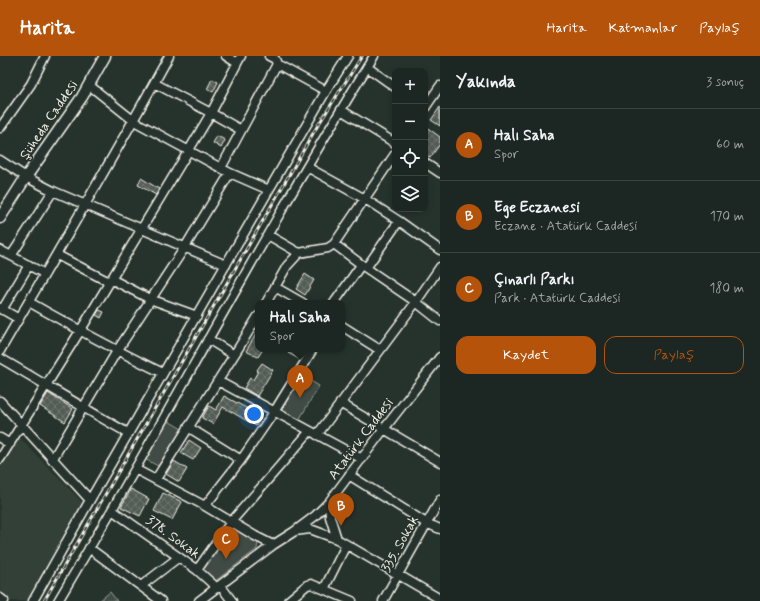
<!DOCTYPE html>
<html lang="tr">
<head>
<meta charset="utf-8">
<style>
	:root { --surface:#1c2622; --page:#29322f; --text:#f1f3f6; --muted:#a0a5a5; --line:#3a4340; --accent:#b45309 }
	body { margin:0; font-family:Mynerve,sans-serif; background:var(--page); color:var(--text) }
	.controls { position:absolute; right:12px; top:12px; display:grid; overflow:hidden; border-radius:8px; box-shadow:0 2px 6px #0003 }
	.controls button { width:36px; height:36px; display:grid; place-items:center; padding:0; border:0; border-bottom:1px solid var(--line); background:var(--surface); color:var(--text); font:20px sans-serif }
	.you { position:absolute; left:254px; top:358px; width:14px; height:14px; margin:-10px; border:3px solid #fff; border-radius:50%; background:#1a73e8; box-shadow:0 0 0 6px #1a73e833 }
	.badge { display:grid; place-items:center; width:26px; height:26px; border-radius:50%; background:var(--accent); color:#fff; font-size:13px; font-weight:700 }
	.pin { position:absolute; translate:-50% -33px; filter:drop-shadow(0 1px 2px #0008) }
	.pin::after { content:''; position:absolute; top:21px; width:14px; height:12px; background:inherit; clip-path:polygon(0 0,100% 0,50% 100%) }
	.popup { position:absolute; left:255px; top:244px; width:90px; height:52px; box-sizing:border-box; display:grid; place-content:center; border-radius:8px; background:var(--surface); filter:drop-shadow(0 1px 3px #0005); font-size:13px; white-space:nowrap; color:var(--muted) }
	.popup b { font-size:15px; color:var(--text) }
	.popup::after { content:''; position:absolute; left:50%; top:100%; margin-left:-8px; border:8px solid transparent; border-top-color:var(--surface) }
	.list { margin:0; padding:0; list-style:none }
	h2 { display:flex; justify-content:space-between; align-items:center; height:52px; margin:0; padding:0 16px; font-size:17px }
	h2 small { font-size:13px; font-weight:400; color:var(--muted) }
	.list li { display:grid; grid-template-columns:26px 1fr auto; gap:12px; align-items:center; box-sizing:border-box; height:72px; padding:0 16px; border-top:1px solid var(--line) }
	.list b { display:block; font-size:15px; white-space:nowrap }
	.list p { margin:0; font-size:13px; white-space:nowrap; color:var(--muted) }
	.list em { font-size:13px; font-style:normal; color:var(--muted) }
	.actions { display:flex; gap:8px; padding:12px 16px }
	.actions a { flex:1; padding:9px 0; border:1px solid var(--accent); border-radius:12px; text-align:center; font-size:14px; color:var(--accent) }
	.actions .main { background:var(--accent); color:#fff }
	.icon { flex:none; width:22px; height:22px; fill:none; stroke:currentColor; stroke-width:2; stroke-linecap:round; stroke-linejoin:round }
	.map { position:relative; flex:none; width:440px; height:545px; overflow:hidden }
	header { display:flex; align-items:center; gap:24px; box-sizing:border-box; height:56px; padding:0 20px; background:var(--accent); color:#fff }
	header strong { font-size:19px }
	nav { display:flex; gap:22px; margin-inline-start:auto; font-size:14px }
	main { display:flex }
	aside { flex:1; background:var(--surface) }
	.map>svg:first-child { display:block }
	.built { fill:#333f39 }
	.green { fill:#414b45; stroke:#9a9e96 }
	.building { fill:url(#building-cross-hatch); stroke:#f4f1e8 }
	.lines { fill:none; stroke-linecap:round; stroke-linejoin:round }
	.minor-casing { stroke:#f4f1e8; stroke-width:11 }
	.major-casing { stroke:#f4f1e8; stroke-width:13 }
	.minor { stroke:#26332d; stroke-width:8 }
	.major { stroke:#26332d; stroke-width:10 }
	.rail-casing { stroke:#f4f1e8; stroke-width:3 }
	.rail { stroke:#26332d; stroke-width:1.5; stroke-dasharray:4.5; stroke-linecap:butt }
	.labels { text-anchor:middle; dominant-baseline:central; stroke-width:3.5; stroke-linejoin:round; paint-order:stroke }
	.street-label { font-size:14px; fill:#f4f1e8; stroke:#26332d }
</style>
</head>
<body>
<header>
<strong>Harita</strong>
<nav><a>Harita</a><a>Katmanlar</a><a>Paylaş</a></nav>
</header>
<main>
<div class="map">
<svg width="440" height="545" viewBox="0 0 440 545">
	<defs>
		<pattern id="building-cross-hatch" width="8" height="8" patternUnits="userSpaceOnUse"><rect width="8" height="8" fill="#525c55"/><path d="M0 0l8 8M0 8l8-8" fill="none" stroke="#6c746d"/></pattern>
	</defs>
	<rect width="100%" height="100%" fill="#26332d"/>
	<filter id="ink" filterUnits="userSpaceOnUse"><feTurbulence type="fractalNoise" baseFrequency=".025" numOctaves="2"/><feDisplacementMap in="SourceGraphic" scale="8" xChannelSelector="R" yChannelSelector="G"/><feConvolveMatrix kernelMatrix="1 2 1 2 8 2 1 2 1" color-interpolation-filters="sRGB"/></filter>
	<g filter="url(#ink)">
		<path class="built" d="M18,380L83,447L27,545H9L0,537V407Z"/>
		<path class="green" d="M301,319L319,330L299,364L281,354Z
			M165,363L182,373L158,410L143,402Z
			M230,473H236L258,486L257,493L214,526L201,513Z
			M110,536L117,545H99Z"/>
		<path class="building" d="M212,23L218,26L213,36L207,33Z
			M440,51V70L431,64Z
			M425,70L440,81V88L430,102L425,98Z
			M217,80L225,84L221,92L213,87Z
			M141,122L159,133L156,139L138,129Z
			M305,218L314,224L305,239L296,233Z
			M99,254L104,256L101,262L96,259Z
			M258,275V293H263L258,301L246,295Z
			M291,293H305L299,303L288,297Z
			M262,307L273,314L257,340L244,332L250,322L253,324L258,315L257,314Z
			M48,337L73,353L65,366L40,350Z
			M224,340L261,360L256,370L223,351L213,368L202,362L209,350L216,354Z
			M189,384L201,392L193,404L181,397Z
			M174,405L187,413L179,426L166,418Z
			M131,433L149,443L140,460L121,451Z
			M163,437L182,446L172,464L154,455Z"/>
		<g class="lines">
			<defs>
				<path id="minor" d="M226,0L237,7
					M277,8L326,35
					M367,11L395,31
					M154,27L211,57L241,74
					M89,29L134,65L230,117L269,134
					M425,52L440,30
					M341,54L395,87
					M0,72L31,28L45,0
					M0,104L26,121L53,135L226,209
					M425,107L440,117
					M307,111L365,143L399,165L440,194
					M221,112L277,8L275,3L269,0
					M268,179L299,197
					M334,188L366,212L416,246L440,265
					M0,194L45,218
					M57,199L109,226
					M11,200L53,135
					M366,212L399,165
					M111,223L150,243L197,260
					M275,231L303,247
					M29,246C73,271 117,295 163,317
					M266,247L287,210L299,197L328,192L334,188L395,98
					M334,247L361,209
					M0,252L19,263
					M2,254L29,209
					M342,270L380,294
					M208,283L234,299
					M0,295C57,197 115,99 169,0
					M0,302C43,327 85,353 128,377
					M218,325L362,403
					M0,345L90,444
					M340,347L440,406
					M188,371L241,404
					M317,379L416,246L440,211
					M0,382L10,388
					M0,403L85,267L189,94L211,57L241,0
					M52,404L117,295L185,191L230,117
					M135,413L205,450L255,480L273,489
					M349,419L426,467L440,473
					M156,423L241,288L258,260
					M329,446L330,461L337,483
					M205,450L241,404L274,356L313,293
					M112,454L197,514L217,532
					M295,475L310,473L337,483L440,543
					M89,492L161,545
					M197,514L231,466L310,375
					M220,529L232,545
					M141,530L179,501
					M324,533L346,489
					M0,542L4,545
					M33,545L90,444L326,35L348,0
					M58,545C76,514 95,483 113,452C199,301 282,148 374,0
					M199,545L273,489L295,475L315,460L329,446L384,373L440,301
					M288,545L307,529L311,528L352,545
					M383,545L440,444"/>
				<path id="major" d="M0,162L26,121L82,41L105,0"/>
			</defs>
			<use href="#minor" class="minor-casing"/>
			<use href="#major" class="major-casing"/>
			<use href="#minor" class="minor"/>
			<use href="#major" class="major"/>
			<defs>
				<path id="rail" d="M44,545L315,74L362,0"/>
			</defs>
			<use href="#rail" class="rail-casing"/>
			<use href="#rail" class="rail"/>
		</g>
	</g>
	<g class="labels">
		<g class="street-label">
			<text transform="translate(49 64) rotate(-56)">Şüheda Caddesi</text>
			<text transform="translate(361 383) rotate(-53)">Atatürk Caddesi</text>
			<text transform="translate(173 481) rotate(36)">378. Sokak</text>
			<text transform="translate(400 488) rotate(-61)">335. Sokak</text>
		</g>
	</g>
</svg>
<div class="controls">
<button>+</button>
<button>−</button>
<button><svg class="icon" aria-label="locate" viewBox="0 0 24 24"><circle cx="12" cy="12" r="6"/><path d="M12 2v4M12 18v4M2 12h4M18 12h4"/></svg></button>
<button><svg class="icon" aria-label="layers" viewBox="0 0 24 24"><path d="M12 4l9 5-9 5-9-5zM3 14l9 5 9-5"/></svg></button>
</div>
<div class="you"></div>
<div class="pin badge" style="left:300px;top:342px">A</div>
<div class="popup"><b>Halı Saha</b>Spor</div>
<div class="pin badge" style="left:341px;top:470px">B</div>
<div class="pin badge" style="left:226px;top:503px">C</div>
</div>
<aside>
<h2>Yakında<small>3 sonuç</small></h2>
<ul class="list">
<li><span class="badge">A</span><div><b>Halı Saha</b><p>Spor</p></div><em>60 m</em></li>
<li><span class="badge">B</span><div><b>Ege Eczanesi</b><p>Eczane · Atatürk Caddesi</p></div><em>170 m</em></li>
<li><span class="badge">C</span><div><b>Çınarlı Parkı</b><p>Park · Atatürk Caddesi</p></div><em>180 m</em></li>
</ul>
<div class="actions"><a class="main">Kaydet</a><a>Paylaş</a></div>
</aside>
</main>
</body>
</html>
